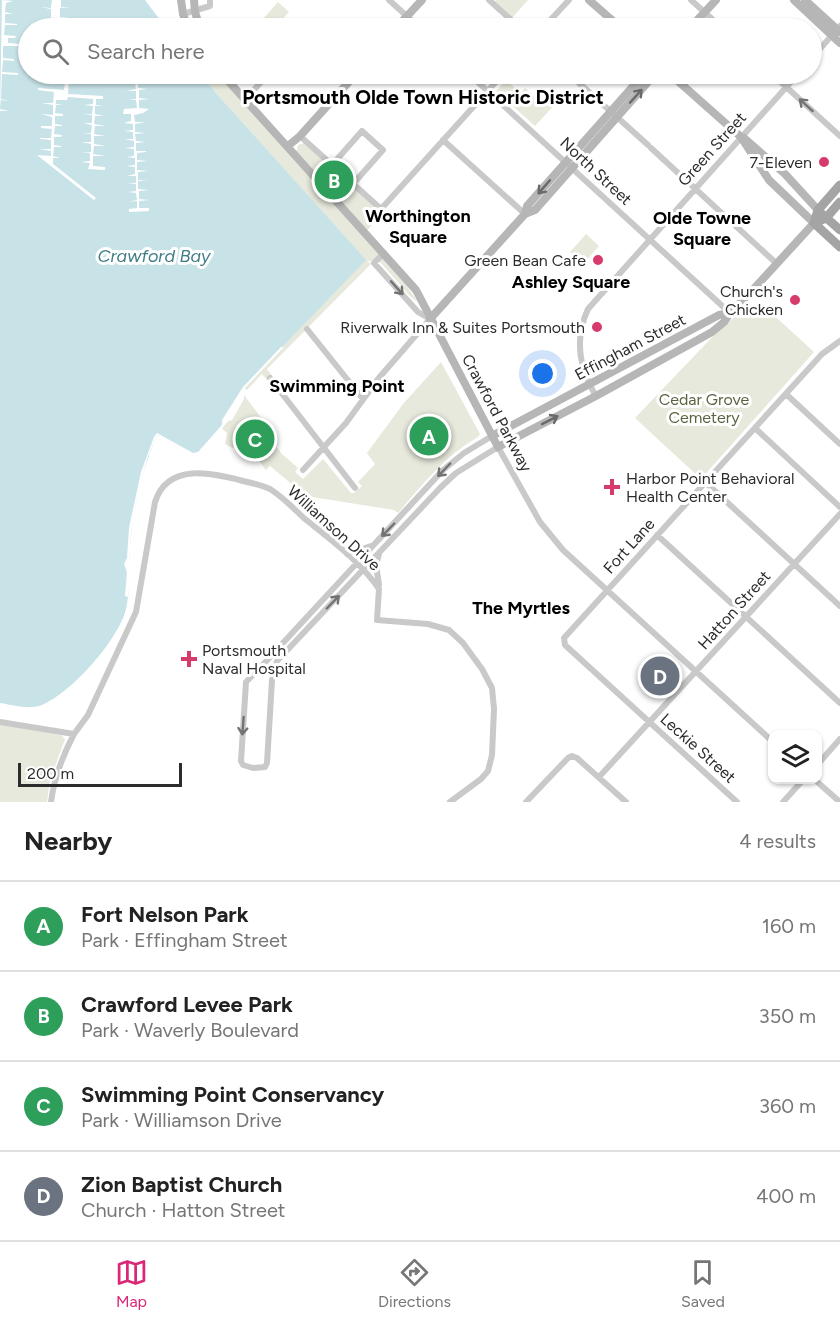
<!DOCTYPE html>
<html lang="en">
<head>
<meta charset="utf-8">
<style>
	:root { --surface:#fff; --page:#f6f6f6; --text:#222; --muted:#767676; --line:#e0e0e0; --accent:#db2777 }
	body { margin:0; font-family:Figtree,sans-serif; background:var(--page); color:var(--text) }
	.controls { position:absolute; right:18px; bottom:18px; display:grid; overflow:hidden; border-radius:12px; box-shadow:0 2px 4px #0004 }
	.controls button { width:54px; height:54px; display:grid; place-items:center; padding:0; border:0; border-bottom:2px solid var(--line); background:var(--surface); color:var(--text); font:30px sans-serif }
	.scale { position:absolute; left:18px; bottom:15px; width:164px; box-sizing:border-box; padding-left:6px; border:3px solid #2c2c2c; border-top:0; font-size:16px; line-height:21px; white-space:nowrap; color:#2c2c2c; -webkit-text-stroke:4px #fff; paint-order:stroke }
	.you { position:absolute; left:543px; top:374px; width:21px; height:21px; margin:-15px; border:4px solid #fff; border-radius:50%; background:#1a73e8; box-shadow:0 0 0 9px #1a73e833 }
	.badge { display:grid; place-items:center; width:39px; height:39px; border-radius:50%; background:var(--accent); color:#fff; font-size:20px; font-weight:700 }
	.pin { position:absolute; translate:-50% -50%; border:3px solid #fff; box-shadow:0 2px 6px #0006 }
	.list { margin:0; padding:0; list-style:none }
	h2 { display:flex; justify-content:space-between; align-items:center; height:78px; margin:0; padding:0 24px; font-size:26px }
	h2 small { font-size:20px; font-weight:400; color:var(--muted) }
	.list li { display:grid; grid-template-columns:39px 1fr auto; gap:18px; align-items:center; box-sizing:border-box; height:90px; padding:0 24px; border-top:2px solid var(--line) }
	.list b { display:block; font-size:22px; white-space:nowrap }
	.list p { margin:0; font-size:20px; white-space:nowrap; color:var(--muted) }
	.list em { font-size:20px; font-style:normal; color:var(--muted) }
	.icon { flex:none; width:33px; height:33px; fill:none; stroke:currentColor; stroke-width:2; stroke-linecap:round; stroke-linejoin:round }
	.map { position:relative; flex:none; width:840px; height:802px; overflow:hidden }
	.search { position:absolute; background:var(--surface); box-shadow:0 2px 4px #0004; left:18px; right:18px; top:18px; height:66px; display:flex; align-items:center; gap:15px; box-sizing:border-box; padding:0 21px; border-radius:33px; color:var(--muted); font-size:22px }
	.sheet { height:438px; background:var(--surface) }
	nav { display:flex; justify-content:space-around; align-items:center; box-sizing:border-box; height:84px; border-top:2px solid var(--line); background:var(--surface); font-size:16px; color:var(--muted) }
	nav a { display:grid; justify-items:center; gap:3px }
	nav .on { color:var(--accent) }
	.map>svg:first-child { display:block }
	.green { fill:#e6e9db }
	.water { fill:#c8e3e8 }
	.pier { fill:#fff }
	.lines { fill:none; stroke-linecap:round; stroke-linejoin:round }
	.street { stroke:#c9c9c9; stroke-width:6 }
	.secondary { stroke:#b6b6b6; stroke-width:8 }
	.primary { stroke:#a4a4a4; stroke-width:9 }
	.oneway { stroke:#6a6a6a }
	.oneway2 { stroke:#737373 }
	.poi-dot { fill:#d63b6b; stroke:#fff; stroke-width:2 }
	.labels { text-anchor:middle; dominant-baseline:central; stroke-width:6; stroke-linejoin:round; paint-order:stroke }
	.street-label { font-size:16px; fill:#2c2c2c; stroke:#fff }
	.poi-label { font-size:16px; fill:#2c2c2c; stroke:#fff; text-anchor:end }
	.park-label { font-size:16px; fill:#59643e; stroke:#fff }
	.neighbourhood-label { font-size:18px; font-weight:bold; fill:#000; stroke:#fff }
	.water-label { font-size:18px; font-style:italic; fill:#417d87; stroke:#fff }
	.quarter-label { font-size:20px; font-weight:bold; fill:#000; stroke:#fff }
</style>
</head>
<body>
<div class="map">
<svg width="840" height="802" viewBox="0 0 840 802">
	<rect width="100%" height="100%" fill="#fff"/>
	<path class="green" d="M496,0H528L512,18L494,2Z
		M278,2L289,12L274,28H255Z
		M201,74H218L290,154L297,150L298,145L307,142L375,207L370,216L372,225L363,235L403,280L418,303L409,295L380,262L367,261L371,264L267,369L272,376L267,380L262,374L247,390L244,387L365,260L216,93Z
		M506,80L520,93L525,88L534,96L542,87L558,101L535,126L496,91Z
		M586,234L599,246L583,264L570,252Z
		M745,308H766L814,352L701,479L635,418L717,332Z
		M441,362L480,434L478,437C445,456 422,485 398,513L394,510L306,496L270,466L266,470C260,462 253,454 244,451C236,448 232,449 225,444L227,433L220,427L244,395L262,419L258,423L282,454L298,468L295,472L303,479L323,459L351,493H354L362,486L358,482L375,464L367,453L403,404Z
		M4,724L61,735L65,739L50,780L47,802H0V725Z"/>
	<path class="water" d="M0,0H145L166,28H28V74H201L216,93L366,260L244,387L233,412L197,456L157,435C140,475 131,517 129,561L126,563C130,568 129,574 129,580C129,591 128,602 125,613C115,643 71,693 42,705C29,710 13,705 0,703Z"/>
	<path class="pier" d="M2,0L13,1L6,3L5,12L13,14H5V23L17,24V25H5L4,35L16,36L15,38H8V43L20,44V46H3V58L14,59V61L3,60L2,72L18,73V75L2,74L1,99L9,101L1,100L0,109L9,111H0V114Z
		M52,0H61V7H70L60,8V17H70L60,18L59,26L69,28H49V20L39,19H51V9L40,7L51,8Z
		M66,74H69L68,94L103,96V99H96V105H104L95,106V114L104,116H95L94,124L106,126H95L94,134L105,136H94V144L106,146H94L93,154L106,156H93V166L105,167V170L88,169L90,163L81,162L90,161V153H82L91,152V144L82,142H91V134H83L91,133L92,125L83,123H92V115H83L92,114L93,106L84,105L93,104V99L68,97L67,100H56V104H63L56,105L55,113L63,114V116H55V124L62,125V126H55L54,134L62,135L61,137H54V145L61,146V147H54L53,156L60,158H53V164L96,198L94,200L37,155L51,156V151L39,149H51V140L40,139V138H51L52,129L41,128V126H52V117L41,114L53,115V105L42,103H53L54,92L38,90V88L64,90Z
		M135,74H138V78H148L138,80V88L148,89L139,90V98L149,99L139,100V108L149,109L143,113L134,115L135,122H145L135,124V132L145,133L135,134L136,141L146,142L136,143V151H146V152L137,153V160L147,161L137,162V170L148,171L138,172V180L148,181H138V189L149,190L139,191V199L149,200L139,201V208H149V211L129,212V209L137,208V201L128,202L137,200L136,193L128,192L136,191V184L127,183H136V176H127L135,174V167L126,166L135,165V158L126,157L134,156V149L125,148L134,147V141L125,139H133V132L124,131L133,130V124L124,123L131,121V114H123L124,109L137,108L136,100L128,99H136V91H127L136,89L135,82H127V80H135Z
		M281,347H284L245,388L242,393L244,395V399L232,420L228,421L199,458L157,435L147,459L137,498L131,533L129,561L126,563L129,566V588L128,597L125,596L127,572L124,564L127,558L129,528L141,472L154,437L157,433L193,453L198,452L222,425V420L243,387Z"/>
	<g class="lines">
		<path class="street" d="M389,0L420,28
			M489,0L520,28
			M691,0L722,28
			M183,14L210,6V0
			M543,28L569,0
			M812,58L840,26
			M469,74L730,313
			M569,74L648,145
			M772,74L840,136
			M246,99L268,74
			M300,136L381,209L503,74
			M443,140L525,214
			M651,148L776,263
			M332,165L362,131L383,150L353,184
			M307,329L363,399
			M270,378L355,488
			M786,394L840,444
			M596,396C579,368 574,339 588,309L798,74
			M755,428L840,507
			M303,470L346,423L378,379L430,319L418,312L374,263L384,253
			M705,482L840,606
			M657,535L840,703
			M347,554L371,546
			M379,554L376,565L379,585
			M282,644L443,470L464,453L492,436
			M280,647L246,682L241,761L243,765L253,768L265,767L267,763L272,680L277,661L440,488L456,473L498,447L540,522L563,550L772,741
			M0,722L74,734L88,715L136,612L155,502C168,462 212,473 243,481C252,483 262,485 270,489C283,497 294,509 305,519C331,540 360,561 379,589L377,620L428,624L449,630L463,643L482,669L492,688L494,709L492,755L488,771L481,779L450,802
			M818,764L840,739
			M599,777L840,514
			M815,780L840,802
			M51,802C54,778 63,755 74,734
			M526,802L568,758L572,756L577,758L626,802
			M737,802L565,645L564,638L822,354L840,341
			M783,802L803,780"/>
		<path class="secondary" d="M181,0L183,14L188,28
			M194,0L195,12L200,28
			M589,0L621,28
			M794,0L840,43
			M805,0L840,32
			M396,28L422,0
			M690,28L716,0
			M222,74L416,290L498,447L596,396L712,332L724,322L730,313L750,293L814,223L769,180L741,137L670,74
			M744,138L785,174L818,210
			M288,146L300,136L356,74
			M525,214L535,210L655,74
			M430,319L525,214L527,206L644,74
			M492,436L719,315L730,313"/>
		<path class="primary" d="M822,214L840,230
			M814,223L818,210L840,185
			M814,223L840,247
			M814,223L826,218L840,202"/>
	</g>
	<defs><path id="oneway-shaft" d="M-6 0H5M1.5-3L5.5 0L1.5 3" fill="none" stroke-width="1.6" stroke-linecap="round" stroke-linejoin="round" transform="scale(1.5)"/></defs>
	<g class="oneway">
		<use href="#oneway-shaft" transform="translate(636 96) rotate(-48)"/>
		<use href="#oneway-shaft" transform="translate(544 187) rotate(131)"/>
		<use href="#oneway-shaft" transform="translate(550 420) rotate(-27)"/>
	</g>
	<g class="oneway2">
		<use href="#oneway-shaft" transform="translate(806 105) rotate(-138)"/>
		<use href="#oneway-shaft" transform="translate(397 288) rotate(48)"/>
		<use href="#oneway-shaft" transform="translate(444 470) rotate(134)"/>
		<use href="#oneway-shaft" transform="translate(388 530) rotate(134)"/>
		<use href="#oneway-shaft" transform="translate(333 602) rotate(-46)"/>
		<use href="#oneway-shaft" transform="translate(243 726) rotate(94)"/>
	</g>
	<g class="poi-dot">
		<circle cx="824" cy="162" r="6"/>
		<circle cx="598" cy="260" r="6"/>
		<circle cx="795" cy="300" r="6"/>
		<circle cx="597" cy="327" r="6"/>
		<path d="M609 478h6v6h6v6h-6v6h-6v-6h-6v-6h6z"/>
		<path d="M186 650h6v6h6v6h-6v6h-6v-6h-6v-6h6z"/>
	</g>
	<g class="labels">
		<g class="street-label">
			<text transform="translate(712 149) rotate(-48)">Green Street</text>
			<text transform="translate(596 171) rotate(43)">North Street</text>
			<text transform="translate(630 347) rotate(-28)">Effingham Street</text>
			<text transform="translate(497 413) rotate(62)">Crawford Parkway</text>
			<text transform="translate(334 528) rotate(42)">Williamson Drive</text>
			<text transform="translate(629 546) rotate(-48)">Fort Lane</text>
			<text transform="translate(734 610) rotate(-48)">Hatton Street</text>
			<text transform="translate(698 748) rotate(42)">Leckie Street</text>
		</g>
		<g class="poi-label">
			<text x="812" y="162">7-Eleven</text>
			<text x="586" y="260">Green Bean Cafe</text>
			<text x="783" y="291">Church's<tspan x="783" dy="18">Chicken</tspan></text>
			<text x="585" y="327">Riverwalk Inn &amp; Suites Portsmouth</text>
			<text x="626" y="478" text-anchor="start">Harbor Point Behavioral<tspan x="626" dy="18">Health Center</tspan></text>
			<text x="202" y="650" text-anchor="start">Portsmouth<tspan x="202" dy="18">Naval Hospital</tspan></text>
		</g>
		<g class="park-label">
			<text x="704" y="399">Cedar Grove<tspan x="704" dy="18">Cemetery</tspan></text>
		</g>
		<g class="neighbourhood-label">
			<text x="418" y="216">Worthington<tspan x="418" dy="21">Square</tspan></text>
			<text x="702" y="218">Olde Towne<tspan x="702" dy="21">Square</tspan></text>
			<text x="571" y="282">Ashley Square</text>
			<text x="337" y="386">Swimming Point</text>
			<text x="521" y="608">The Myrtles</text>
		</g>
		<g class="water-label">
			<text x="154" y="256">Crawford Bay</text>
		</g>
		<g class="quarter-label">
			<text x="423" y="97">Portsmouth Olde Town Historic District</text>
		</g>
	</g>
</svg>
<div class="controls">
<button><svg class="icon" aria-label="layers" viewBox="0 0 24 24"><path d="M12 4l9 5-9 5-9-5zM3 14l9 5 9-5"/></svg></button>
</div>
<div class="scale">200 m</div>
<div class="you"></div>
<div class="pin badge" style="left:429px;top:436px;background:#2e9e5b">A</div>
<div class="pin badge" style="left:334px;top:180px;background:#2e9e5b">B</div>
<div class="pin badge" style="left:255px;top:439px;background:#2e9e5b">C</div>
<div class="pin badge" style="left:660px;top:676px;background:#6b7280">D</div>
<div class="search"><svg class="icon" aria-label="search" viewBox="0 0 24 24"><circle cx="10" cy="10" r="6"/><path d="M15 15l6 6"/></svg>Search here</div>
</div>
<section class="sheet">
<h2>Nearby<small>4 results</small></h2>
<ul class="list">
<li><span class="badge" style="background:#2e9e5b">A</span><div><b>Fort Nelson Park</b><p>Park · Effingham Street</p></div><em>160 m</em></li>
<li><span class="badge" style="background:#2e9e5b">B</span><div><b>Crawford Levee Park</b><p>Park · Waverly Boulevard</p></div><em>350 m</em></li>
<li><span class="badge" style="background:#2e9e5b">C</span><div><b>Swimming Point Conservancy</b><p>Park · Williamson Drive</p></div><em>360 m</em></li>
<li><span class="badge" style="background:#6b7280">D</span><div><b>Zion Baptist Church</b><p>Church · Hatton Street</p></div><em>400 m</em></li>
</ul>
</section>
<nav>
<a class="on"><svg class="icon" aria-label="map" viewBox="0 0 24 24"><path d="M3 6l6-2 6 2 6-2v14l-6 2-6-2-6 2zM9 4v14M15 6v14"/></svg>Map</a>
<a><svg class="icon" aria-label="directions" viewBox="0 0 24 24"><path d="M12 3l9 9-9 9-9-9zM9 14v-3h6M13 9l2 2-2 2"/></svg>Directions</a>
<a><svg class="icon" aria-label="saved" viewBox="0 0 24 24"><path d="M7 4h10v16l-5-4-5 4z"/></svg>Saved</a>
</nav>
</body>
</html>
